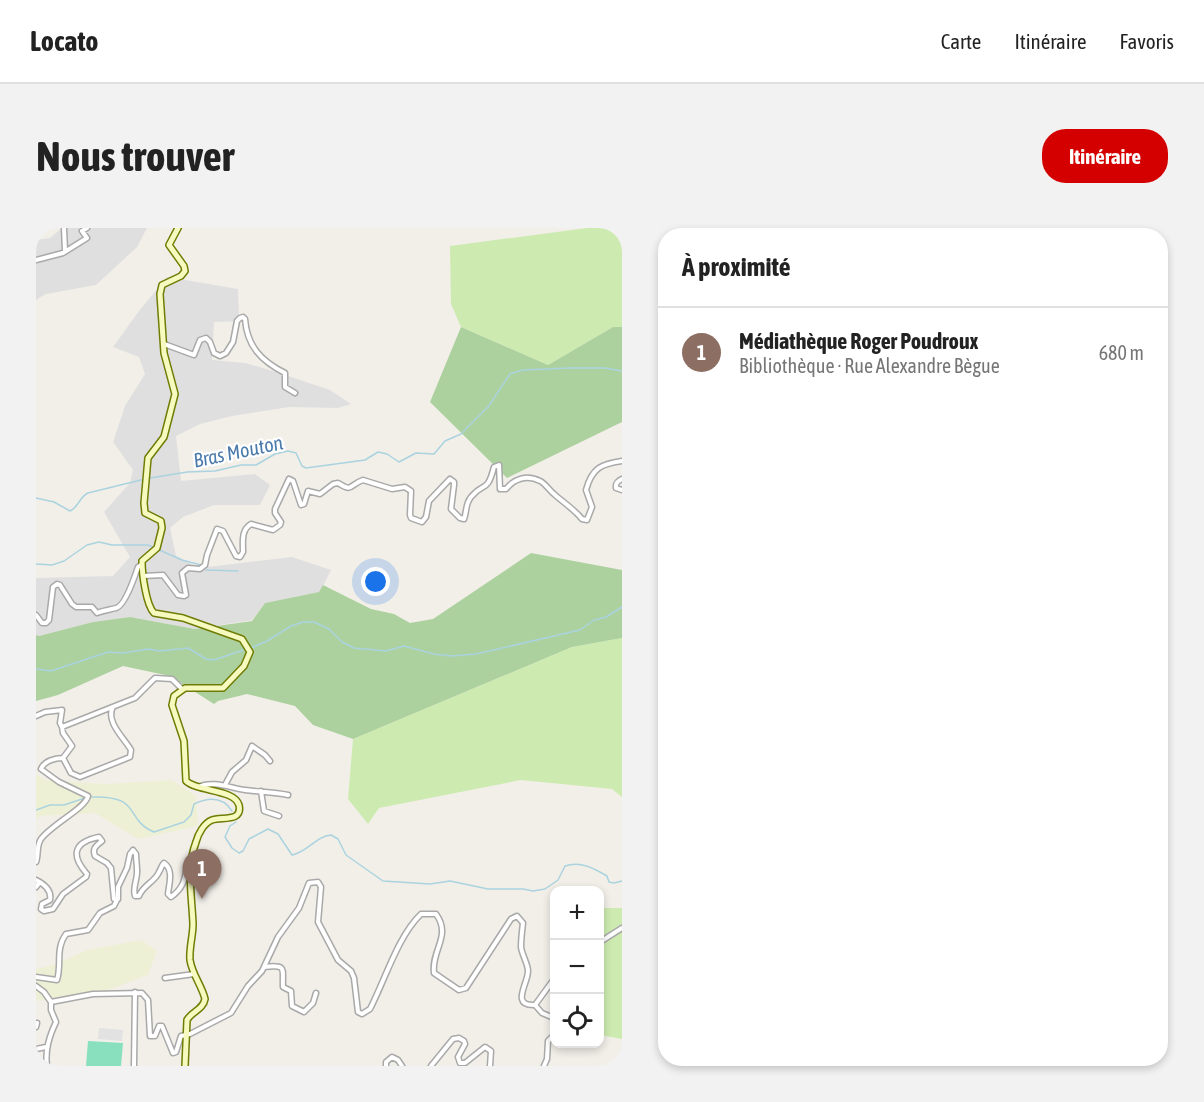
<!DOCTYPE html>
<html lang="fr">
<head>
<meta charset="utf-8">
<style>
	:root { --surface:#fff; --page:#f2f2f2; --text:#222; --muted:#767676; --line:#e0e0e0; --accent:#d40000 }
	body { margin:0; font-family:"Asap Condensed",sans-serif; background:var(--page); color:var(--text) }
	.controls { position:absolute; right:18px; bottom:18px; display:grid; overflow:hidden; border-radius:12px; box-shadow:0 3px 9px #0003 }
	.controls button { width:54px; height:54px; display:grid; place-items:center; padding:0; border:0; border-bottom:2px solid var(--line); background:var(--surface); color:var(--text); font:30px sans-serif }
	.you { position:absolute; left:340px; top:354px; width:21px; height:21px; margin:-15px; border:4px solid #fff; border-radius:50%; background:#1a73e8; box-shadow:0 0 0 9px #1a73e833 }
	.badge { display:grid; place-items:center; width:39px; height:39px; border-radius:50%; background:var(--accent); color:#fff; font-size:20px; font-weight:700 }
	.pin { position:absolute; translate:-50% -50px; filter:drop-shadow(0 2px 3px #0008) }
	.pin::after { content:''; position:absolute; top:32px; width:21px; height:18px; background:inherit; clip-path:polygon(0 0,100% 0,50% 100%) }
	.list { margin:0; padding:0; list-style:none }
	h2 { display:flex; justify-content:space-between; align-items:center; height:78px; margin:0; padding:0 24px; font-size:26px }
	h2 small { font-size:20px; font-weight:400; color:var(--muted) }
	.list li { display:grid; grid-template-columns:39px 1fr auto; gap:18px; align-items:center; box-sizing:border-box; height:90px; padding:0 24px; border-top:2px solid var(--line) }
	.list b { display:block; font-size:22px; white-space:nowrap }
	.list p { margin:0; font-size:20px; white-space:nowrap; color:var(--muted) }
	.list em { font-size:20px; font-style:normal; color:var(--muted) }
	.icon { flex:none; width:33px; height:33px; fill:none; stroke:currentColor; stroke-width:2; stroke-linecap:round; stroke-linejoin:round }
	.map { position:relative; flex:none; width:586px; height:838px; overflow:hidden; border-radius:24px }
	header { display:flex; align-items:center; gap:36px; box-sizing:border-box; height:84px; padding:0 30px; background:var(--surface); border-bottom:2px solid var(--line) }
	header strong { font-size:28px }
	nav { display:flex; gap:33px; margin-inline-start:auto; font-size:21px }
	.intro { display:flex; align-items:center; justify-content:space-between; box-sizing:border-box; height:144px; padding:0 36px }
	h1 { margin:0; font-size:42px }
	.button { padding:15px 27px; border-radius:24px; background:var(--accent); color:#fff; font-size:21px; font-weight:700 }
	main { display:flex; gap:36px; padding:0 36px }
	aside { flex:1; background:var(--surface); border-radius:24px; box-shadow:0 3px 9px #0003 }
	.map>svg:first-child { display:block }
	.residential { fill:#e0dfdf }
	.farmland { fill:#eef0d5 }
	.grass { fill:#cdebb0 }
	.forest { fill:#add19e }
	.pitch { fill:#88e0be }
	.parking { fill:#e2e2e2 }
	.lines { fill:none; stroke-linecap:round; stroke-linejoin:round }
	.stream { stroke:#aad3df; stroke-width:1.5 }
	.street-casing { stroke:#a9a9a9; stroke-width:7 }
	.secondary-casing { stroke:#707d05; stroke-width:8 }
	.street { stroke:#fff; stroke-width:4 }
	.secondary { stroke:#f7fabf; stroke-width:5 }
	.labels { text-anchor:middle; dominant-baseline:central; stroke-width:4.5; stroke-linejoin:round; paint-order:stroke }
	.water-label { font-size:20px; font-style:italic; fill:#4a7aab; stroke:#fff }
</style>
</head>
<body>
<header>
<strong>Locato</strong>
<nav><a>Carte</a><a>Itinéraire</a><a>Favoris</a></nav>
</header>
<div class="intro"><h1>Nous trouver</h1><a class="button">Itinéraire</a></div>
<main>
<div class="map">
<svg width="586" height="838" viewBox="0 0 586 838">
	<rect width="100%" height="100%" fill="#f2efe9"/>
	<path class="residential" d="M26,0H111L101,19L60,57L10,66L0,72V12L14,10Z
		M131,49L202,61L203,93L178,94L176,132L209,135L237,143L294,162L315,176L302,180L253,179L196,188L164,196L140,208L145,253L219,246L234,257L224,277H178L147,289L134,300L140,328L163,340L256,329L295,342L284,364L229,375L216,392L159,401L94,389L57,394L3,408L0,407V350L77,348L94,329L68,284L94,255L97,242L77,214L89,178L109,146L103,129L77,119L103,83Z"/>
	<path class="farmland" d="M0,546L9,552L70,556L136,552L160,568L162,598L102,611L59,585L4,588L0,592Z
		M105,712L121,723L112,747L72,762L0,773V741L18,737L51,722Z"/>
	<path class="grass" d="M551,0H586V99H577L512,137L425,99L415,76L414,18Z
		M586,410V569L576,561L485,552L343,580L332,596L312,571L317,511L536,419Z
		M564,680H586V811L564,807Z"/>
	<path class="forest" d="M425,99L512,137L577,99H586V194L471,250L394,174Z
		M495,325L586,342V410L536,419L317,511L277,497L259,478L211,466L182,473L178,476L134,448L87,438L22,467L0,473V407L3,408L57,394L94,389L159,401L216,393L229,375L283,364L287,357L335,381L358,386L374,395L397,391Z"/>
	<path class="pitch" d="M52,813L87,815L85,838H50Z"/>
	<path class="parking" d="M63,800L87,802L86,813L62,811Z"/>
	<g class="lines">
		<path class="stream" d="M114,250L151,244L179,243L205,237H220L239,226L252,223L260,225L266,238L270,240L329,232L342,224L351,226L363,234L380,225L398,226L409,213L425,206L452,179L474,146L487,142L533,140H569L586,143
			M0,270L18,274L34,283C43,279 43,269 52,265L109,251
			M0,336L16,337L28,333L51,317L63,314L76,317H112L146,332L165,337
			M170,342L202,343
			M215,420L231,413L255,398L267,394H278L293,401L306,414L318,420L350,423L368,418L398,426L415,428L440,426L544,402L558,392L570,389L586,379
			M0,441L15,443L72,424L87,425L112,421L124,423L152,420L170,431L178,432L210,421
			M54,569C108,567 87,591 118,604L148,594L155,587L158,576C173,569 187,569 196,583
			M0,582L14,577H28L49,570
			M200,594L194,598L189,609L196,620L203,625L207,623L213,611L232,601L242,606L256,627C272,624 280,608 295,607L302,611L310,627L347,653L394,656L414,653L452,661H487L497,663L509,661L522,652L529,638C545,633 557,640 571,648L573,654L578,655L586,653"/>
		<defs>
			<path id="street" d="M28,0L29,23
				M0,32L27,25L51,10L46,3L51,0
				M128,116L158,127L164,112L170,110L174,114L178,125L184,128L190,125L197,114L201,93L204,90L207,89L209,91C211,118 225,133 249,145V159L259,165
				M586,251C582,253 579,255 580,260L586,262
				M107,348L127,347L142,367L148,368L150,367L146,345L152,340L164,341L169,337L171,327L181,301L187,303L200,328L204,329L207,324C207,313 205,302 215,296L237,302L244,297L245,294L239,285V281L253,251L257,253L265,277L268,276L272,263L284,266L297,256L302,255C318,265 312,257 327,252L356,261L369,259L375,263L374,287L375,290L386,294L390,289L393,273L414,251L418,254V257L415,281L424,290L428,291C431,284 429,276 435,269C448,253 451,266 458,239L463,237L464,261H470C478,251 491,246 504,253C509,255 513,262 518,266C528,275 538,281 546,291L551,292L556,279L550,262C556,240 565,236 586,233
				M0,387L6,395H10L13,392L17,359L21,356L24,357L36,376L40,379H56L61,385C68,382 73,382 80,380C89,378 99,348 102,339L106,336
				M0,488L9,484L26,482L24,495L26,499
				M27,530L36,518L27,505L26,499L99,470L119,450L136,451L146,461
				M27,530L35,545L44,549L94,529L95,522C88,510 69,493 77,479
				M189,557L196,544L210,532L216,518L229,527L234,533
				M162,559C177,552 194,560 209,562C223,564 237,564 252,567
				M225,563L228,583L243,588
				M0,634C3,626 0,618 5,611C16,596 50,580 52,568L23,554L5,541C8,533 19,530 27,530
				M0,652C8,656 16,662 14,672L6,676L5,681L8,683L17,681L27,666L50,649L51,646C34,627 38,614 63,609L66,613C60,618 56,620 59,628L71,635L75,640L78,671H82V659L91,640L94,626L97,622L100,626C100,632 101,636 101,642C102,651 96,659 99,668H103C107,657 119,654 123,644C125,641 125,638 128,635C138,642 133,656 132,666L135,669C155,655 146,639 156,629
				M0,659L4,654
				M564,714L586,700
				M228,739C252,736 246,741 247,759L255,763L256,778L268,784L277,775L280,765
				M0,749L21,752C26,736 19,721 30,706L52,702L64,685L78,678L81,672
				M129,750L158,746
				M0,758L8,764L15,774
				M15,774L57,766L106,765L112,772L114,808H119L123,798H126L137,825L140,824L145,808L154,806L195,785L212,758L226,743L242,709L263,680L273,655L282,654L285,659L282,694L302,732L315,743L318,750L322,784L326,786L334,781C349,752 362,708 385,686H400C416,708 395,722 398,745L423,762L430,760L475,691L481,688L487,695C486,703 485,711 485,719C486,727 492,736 492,743C492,756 474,778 499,777L518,751
				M499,777L506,785L518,790
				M0,799L1,795
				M0,821L10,819
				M11,838C9,822 13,809 20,794L15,782V774
				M98,838L99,764
				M350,838V834L356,829L362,832L366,838
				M395,838L417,811L423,810L428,813L429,816L422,829L424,835H429L449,819L455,823L454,838
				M508,838L511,831L512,813L518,807"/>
			<path id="secondary" d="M142,0L133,17L148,38L149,43L145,48L126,57L124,66L128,125L139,166L128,209L112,230L108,275L109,285L125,293L126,300L121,320L106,333C106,345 110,377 118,385L147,390L206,411L214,424L208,438L187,460H149L138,468L136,477L148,513L150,553C162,564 198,561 203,577C207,595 184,588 176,592C168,595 162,606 160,614C150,640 156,669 157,696C157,708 153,720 154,732C156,746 166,758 169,771C167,782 156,783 151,792L149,838"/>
		</defs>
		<use href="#street" class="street-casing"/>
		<use href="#secondary" class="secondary-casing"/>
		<use href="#street" class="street"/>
		<use href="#secondary" class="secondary"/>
	</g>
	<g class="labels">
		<g class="water-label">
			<text transform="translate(202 223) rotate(-12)">Bras Mouton</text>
		</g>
	</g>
</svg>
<div class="controls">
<button>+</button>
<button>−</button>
<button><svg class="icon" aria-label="locate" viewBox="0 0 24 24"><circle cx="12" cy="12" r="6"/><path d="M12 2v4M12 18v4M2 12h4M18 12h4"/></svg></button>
</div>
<div class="you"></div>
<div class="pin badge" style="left:166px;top:671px;background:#8d6e63">1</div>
</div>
<aside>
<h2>À proximité<small></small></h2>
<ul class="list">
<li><span class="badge" style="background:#8d6e63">1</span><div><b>Médiathèque Roger Poudroux</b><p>Bibliothèque · Rue Alexandre Bègue</p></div><em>680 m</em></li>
</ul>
</aside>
</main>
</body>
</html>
